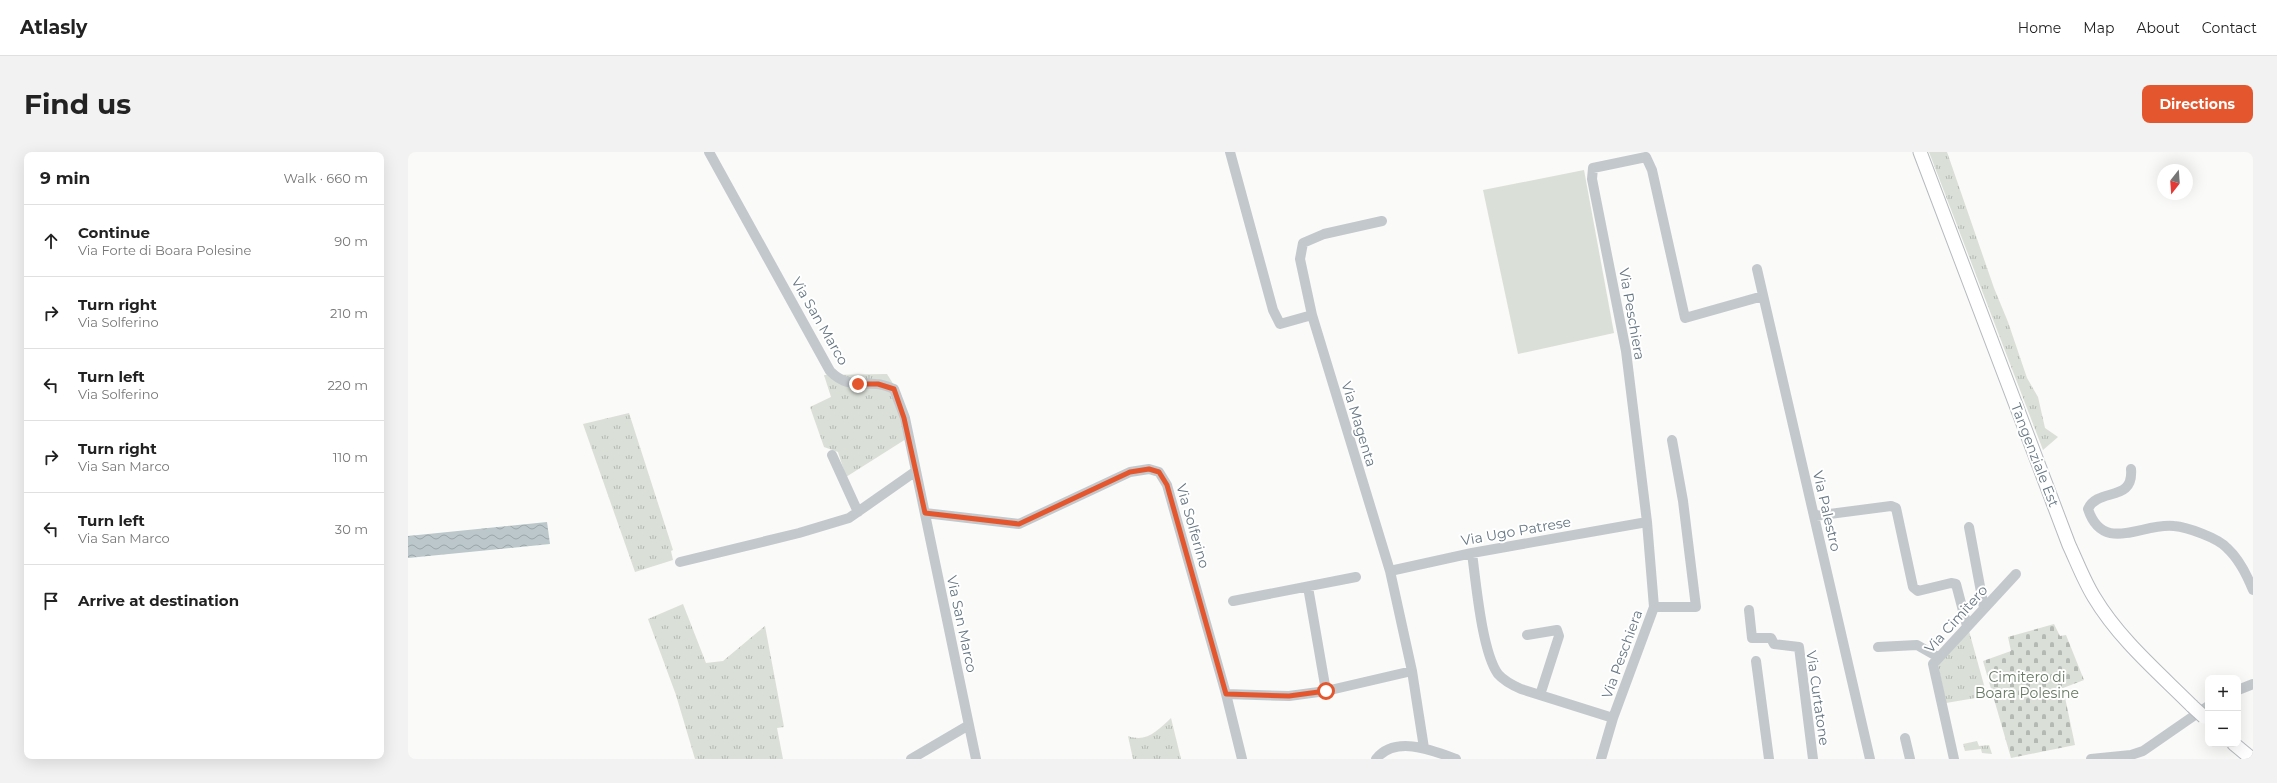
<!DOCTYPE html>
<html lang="en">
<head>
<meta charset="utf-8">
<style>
	:root { --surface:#fff; --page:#f2f2f2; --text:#222; --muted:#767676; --line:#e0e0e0; --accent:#e4572e }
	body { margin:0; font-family:Montserrat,sans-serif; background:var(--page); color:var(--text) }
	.controls { position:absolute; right:12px; bottom:12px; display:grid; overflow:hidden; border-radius:8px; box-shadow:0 4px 16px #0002 }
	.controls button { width:36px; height:36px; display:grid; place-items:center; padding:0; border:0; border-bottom:1px solid var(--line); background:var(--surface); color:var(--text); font:20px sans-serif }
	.compass { position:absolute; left:1749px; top:12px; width:36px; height:36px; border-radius:50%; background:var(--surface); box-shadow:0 4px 16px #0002; rotate:197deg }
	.stop { position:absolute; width:12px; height:12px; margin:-9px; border:3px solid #e4572e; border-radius:50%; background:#fff }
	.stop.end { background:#e4572e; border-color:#fff; box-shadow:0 1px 4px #0008 }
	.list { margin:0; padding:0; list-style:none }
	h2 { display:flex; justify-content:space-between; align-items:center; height:52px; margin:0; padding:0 16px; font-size:17px }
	h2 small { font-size:13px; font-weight:400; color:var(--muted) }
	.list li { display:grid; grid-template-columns:26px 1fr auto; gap:12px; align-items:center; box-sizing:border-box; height:72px; padding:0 16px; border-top:1px solid var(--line) }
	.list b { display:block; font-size:15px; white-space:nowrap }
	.list p { margin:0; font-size:13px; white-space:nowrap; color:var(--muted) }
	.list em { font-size:13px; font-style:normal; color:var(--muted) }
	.icon { flex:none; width:22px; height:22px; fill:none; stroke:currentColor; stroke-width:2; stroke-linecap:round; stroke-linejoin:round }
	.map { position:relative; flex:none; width:1845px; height:607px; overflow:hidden; border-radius:8px }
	header { display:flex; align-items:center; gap:24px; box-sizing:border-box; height:56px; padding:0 20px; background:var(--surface); border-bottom:1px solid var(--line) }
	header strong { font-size:19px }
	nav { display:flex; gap:22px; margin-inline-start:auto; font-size:14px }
	.intro { display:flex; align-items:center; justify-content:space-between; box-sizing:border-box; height:96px; padding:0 24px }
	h1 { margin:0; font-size:28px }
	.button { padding:10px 18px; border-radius:8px; background:var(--accent); color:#fff; font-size:14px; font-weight:700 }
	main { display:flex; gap:24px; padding:0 24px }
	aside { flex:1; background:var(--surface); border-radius:8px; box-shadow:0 4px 16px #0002 }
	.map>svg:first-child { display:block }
	.grass { fill:url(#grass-tufts) }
	.cemetery { fill:url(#cemetery-stones) }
	.garden { fill:#dadfd7 }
	.water { fill:url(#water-waves) }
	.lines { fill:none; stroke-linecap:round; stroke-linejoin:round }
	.major-casing { stroke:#b5babe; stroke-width:15 }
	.minor { stroke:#c3c8cc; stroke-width:10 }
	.major { stroke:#fff; stroke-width:13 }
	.major-bridge-casing { stroke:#b5babe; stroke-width:15; stroke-linecap:butt }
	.major-bridge { stroke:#fff; stroke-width:13 }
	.route { stroke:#e4572e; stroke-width:5 }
	.labels { text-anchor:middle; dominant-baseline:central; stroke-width:4; stroke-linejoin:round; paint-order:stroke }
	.street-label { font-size:14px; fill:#657683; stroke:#fff }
	.park-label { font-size:14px; fill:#687a64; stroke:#fff }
</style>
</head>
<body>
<header>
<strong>Atlasly</strong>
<nav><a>Home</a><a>Map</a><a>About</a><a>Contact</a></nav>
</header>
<div class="intro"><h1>Find us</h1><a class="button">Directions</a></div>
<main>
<aside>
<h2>9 min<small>Walk · 660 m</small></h2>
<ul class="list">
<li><svg class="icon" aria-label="ahead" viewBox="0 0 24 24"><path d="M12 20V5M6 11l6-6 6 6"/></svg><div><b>Continue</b><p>Via Forte di Boara Polesine</p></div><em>90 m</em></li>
<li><svg class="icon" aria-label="right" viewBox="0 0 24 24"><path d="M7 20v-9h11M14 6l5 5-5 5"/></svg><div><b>Turn right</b><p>Via Solferino</p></div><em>210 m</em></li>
<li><svg class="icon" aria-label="left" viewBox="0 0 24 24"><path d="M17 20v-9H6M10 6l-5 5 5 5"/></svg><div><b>Turn left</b><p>Via Solferino</p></div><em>220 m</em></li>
<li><svg class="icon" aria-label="right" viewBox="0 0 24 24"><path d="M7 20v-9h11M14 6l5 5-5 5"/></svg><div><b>Turn right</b><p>Via San Marco</p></div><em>110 m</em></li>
<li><svg class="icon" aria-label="left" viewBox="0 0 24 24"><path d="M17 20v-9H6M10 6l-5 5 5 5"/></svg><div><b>Turn left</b><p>Via San Marco</p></div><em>30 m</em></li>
<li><svg class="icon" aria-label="arrive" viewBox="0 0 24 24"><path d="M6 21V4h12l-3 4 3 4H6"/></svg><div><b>Arrive at destination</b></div></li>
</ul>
</aside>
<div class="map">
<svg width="1845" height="607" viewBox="0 0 1845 607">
	<defs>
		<pattern id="grass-tufts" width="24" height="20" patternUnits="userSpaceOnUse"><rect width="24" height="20" fill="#dadfd7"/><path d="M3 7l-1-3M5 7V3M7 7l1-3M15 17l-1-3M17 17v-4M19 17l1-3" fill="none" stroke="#b4b9b4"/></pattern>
		<pattern id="cemetery-stones" width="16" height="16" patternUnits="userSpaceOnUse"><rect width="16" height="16" fill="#dadfd7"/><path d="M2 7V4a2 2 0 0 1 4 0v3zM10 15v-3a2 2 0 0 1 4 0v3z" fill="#b4b9b4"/></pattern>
		<pattern id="water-waves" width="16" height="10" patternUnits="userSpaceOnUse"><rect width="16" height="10" fill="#bbc7cb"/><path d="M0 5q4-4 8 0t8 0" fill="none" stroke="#9ca6aa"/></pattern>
	</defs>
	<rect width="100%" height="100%" fill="#fafaf8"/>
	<path class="grass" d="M1521,0H1539L1586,136L1600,170L1619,226L1630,245L1637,276L1650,285L1635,298Z
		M479,222L489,238L498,287L438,325L430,300L416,295L402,255L423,245L416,223Z
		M221,261L265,398L263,399L265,408L227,420L175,272Z
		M275,452L298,511L315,509L357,474L376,575L369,576L375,607H287L268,543L240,467Z
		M1561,479L1579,544L1538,551L1530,512Z
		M763,566L773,607H725L720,584C739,591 750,578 763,566Z
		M1569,589L1571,594L1581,593L1584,602L1574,601L1573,597L1557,599L1555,592Z"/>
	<path class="cemetery" d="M1646,472L1652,484L1658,483L1676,528L1655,536L1667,593L1603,606L1575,509L1603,499L1600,485Z"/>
	<path class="garden" d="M1176,18L1206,181L1110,202L1075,38Z"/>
	<path class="water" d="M139,370L142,392L0,406V384Z"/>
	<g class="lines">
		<defs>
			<path id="major" d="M1512,0L1661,393C1669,410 1676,429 1686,445C1711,487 1750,520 1784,554
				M1826,592L1844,607"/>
		</defs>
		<use href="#major" class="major-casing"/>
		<path class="minor" d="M301,0L422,219C438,235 448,230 468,232C474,232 481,235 486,237L497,266L568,607
			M822,0L865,158L872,172L904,163L982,419L1004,519L1016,596
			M1349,117L1462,607
			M904,163L892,107L895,91L916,82L974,69
			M424,303L450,360
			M1723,317C1726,351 1690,335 1680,357C1695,403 1735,370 1766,374C1779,375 1810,386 1819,396C1831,407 1839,423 1845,438
			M517,361L611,372L722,320L741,317L751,320L759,333L818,542L834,607
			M1406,364L1483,354L1488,356L1505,435L1510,439L1543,431L1548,432L1559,474
			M1561,375L1576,456
			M1064,401C1068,431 1074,500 1090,522C1096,529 1104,533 1113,537L1205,566
			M272,410L391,381L441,366L508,319
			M982,419L1064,401L1239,370
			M900,435L918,539
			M825,449L948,425
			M1246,455H1288L1275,349L1264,288
			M1341,458L1344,486H1363L1366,492L1391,495L1405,607
			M1119,483L1149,478L1151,484L1132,543
			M1470,495L1509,493L1530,505
			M1348,509L1361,607
			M1830,538L1845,532
			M818,542L881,544L918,539L1004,519
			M1497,586L1502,607
			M503,607L561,573
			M968,607C987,583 1024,598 1048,607
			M1193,607L1205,566L1246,455L1239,370L1218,199L1184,27L1185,16L1238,5L1244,18L1277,166L1355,144
			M1546,607L1525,512L1608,422
			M1683,607L1723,603L1735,599L1800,554"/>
		<use href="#major" class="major"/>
		<defs>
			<path id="major-bridge" d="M1784,554L1796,565"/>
		</defs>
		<use href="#major-bridge" class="major-bridge-casing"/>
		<use href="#major-bridge" class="major-bridge"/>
	</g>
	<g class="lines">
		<path class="route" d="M450,232H470L486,237L496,266L517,361L611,372L722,320L741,317L751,320L759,333L818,542L881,544L918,539"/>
	</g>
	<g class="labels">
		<g class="street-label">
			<text transform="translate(1224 162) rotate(80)">Via Peschiera</text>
			<text transform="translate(412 169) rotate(60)">Via San Marco</text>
			<text transform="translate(951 272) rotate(73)">Via Magenta</text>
			<text transform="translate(1627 303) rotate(69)">Tangenziale Est</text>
			<text transform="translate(1419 359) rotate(77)">Via Palestro</text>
			<text transform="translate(785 374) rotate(74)">Via Solferino</text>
			<text transform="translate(1108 379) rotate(-10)">Via Ugo Patrese</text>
			<text transform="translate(1548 467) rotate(-48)">Via Cimitero</text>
			<text transform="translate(554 472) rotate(78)">Via San Marco</text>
			<text transform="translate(1214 502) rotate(-70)">Via Peschiera</text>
			<text transform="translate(1410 546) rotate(82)">Via Curtatone</text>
		</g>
		<g class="park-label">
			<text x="1619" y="525">Cimitero di<tspan x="1619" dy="16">Boara Polesine</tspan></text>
		</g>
	</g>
</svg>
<div class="controls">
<button>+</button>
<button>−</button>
</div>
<svg class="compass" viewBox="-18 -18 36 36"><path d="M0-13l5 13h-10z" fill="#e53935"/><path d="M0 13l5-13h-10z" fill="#767676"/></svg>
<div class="stop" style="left:918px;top:539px"></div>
<div class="stop end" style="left:450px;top:232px"></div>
</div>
</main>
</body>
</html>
